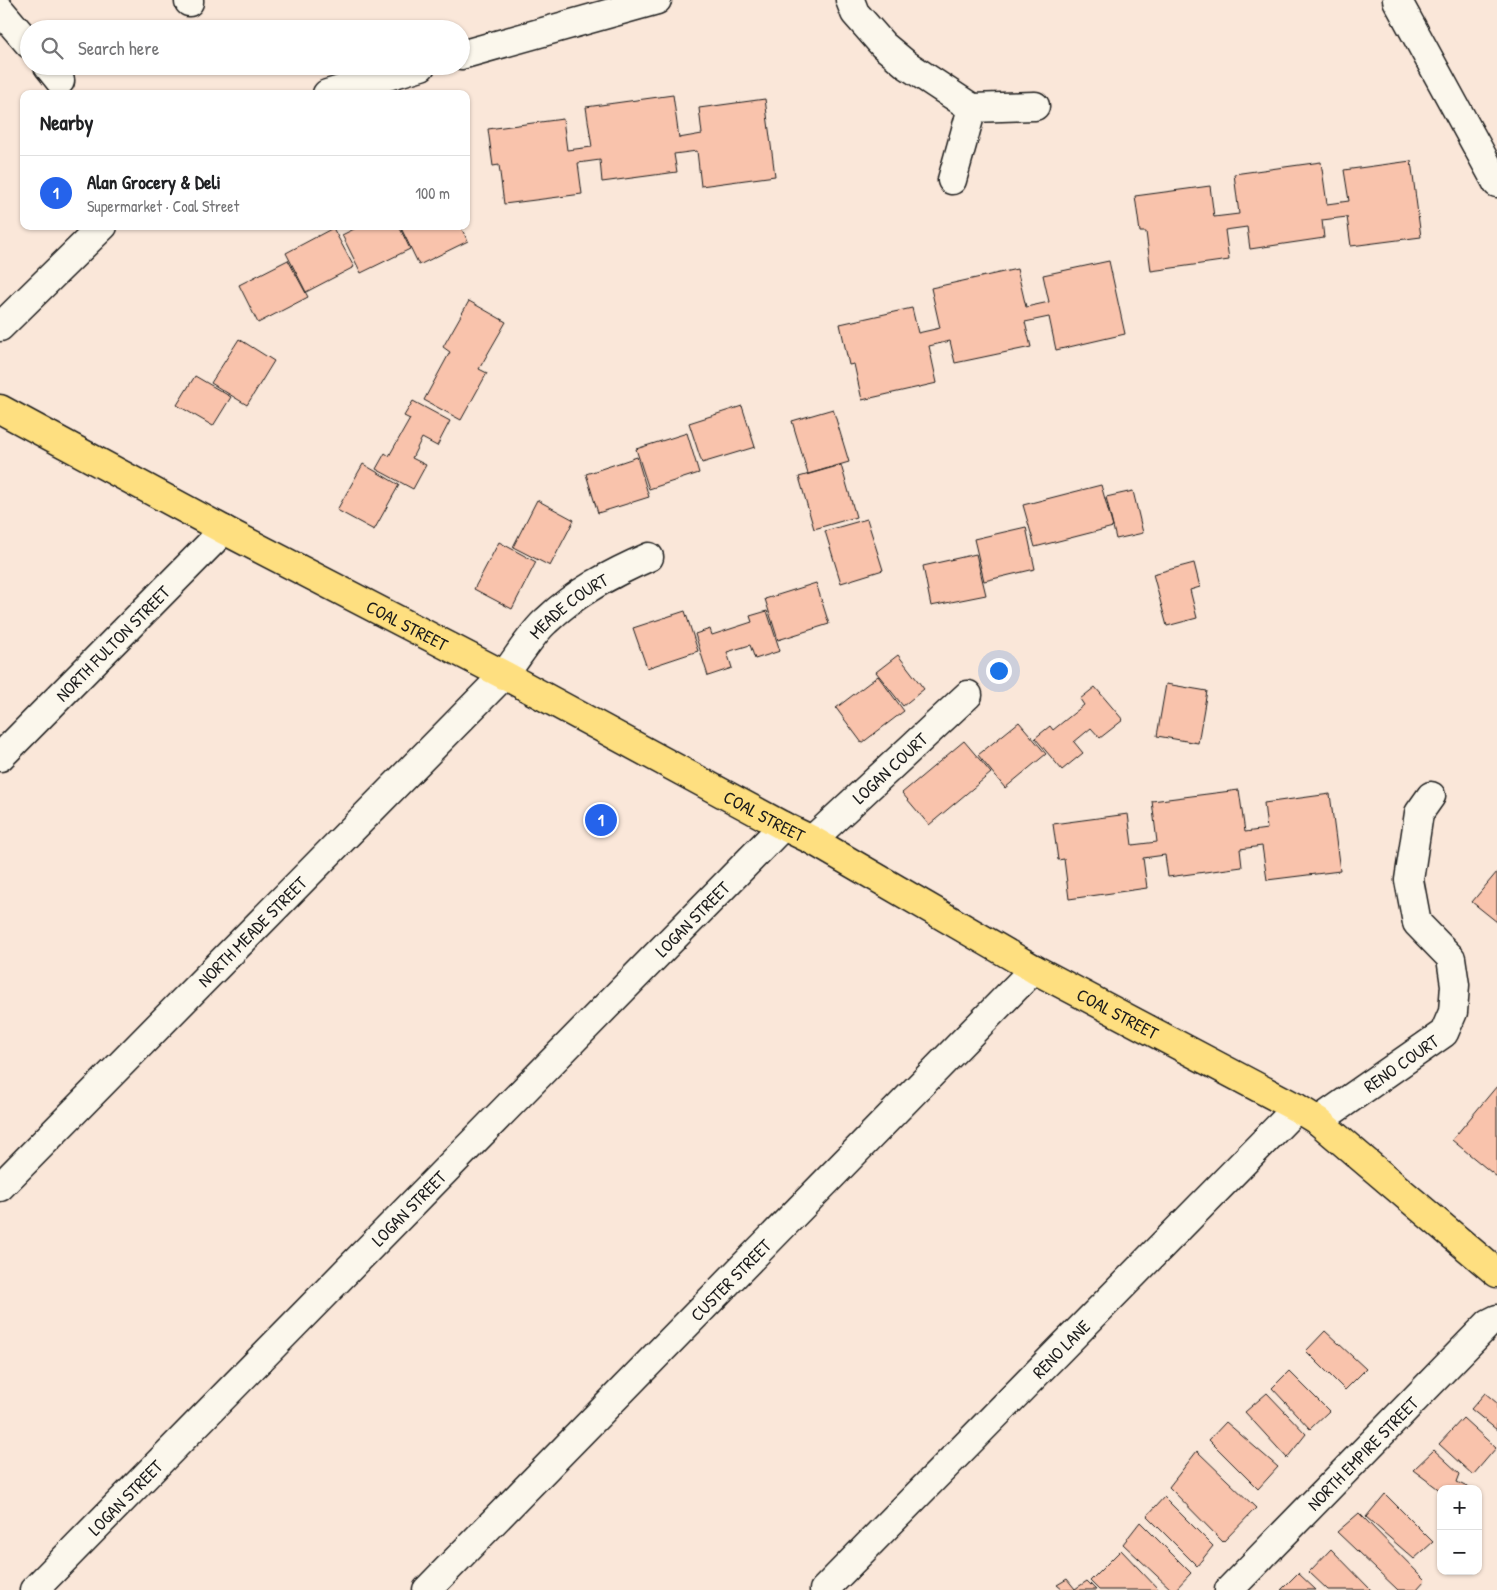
<!DOCTYPE html>
<html lang="en">
<head>
<meta charset="utf-8">
<style>
	:root { --surface:#fff; --page:#f6f6f6; --text:#202124; --muted:#757577; --line:#e0e0e0; --accent:#2563eb }
	body { margin:0; font-family:"Patrick Hand",sans-serif; background:var(--page); color:var(--text) }
	.controls { position:absolute; right:15px; bottom:15px; display:grid; overflow:hidden; border-radius:10px; box-shadow:0 1px 4px #0004 }
	.controls button { width:45px; height:45px; display:grid; place-items:center; padding:0; border:0; border-bottom:1px solid var(--line); background:var(--surface); color:var(--text); font:25px sans-serif }
	.you { position:absolute; left:998px; top:670px; width:18px; height:18px; margin:-12px; border:4px solid #fff; border-radius:50%; background:#1a73e8; box-shadow:0 0 0 8px #1a73e833 }
	.badge { display:grid; place-items:center; width:32px; height:32px; border-radius:50%; background:var(--accent); color:#fff; font-size:16px; font-weight:700 }
	.pin { position:absolute; translate:-50% -50%; border:2px solid #fff; box-shadow:0 1px 5px #0006 }
	.list { margin:0; padding:0; list-style:none }
	h2 { display:flex; justify-content:space-between; align-items:center; height:65px; margin:0; padding:0 20px; font-size:21px }
	h2 small { font-size:16px; font-weight:400; color:var(--muted) }
	.list li { display:grid; grid-template-columns:32px 1fr auto; gap:15px; align-items:center; box-sizing:border-box; height:75px; padding:0 20px; border-top:1px solid var(--line) }
	.list b { display:block; font-size:19px; white-space:nowrap }
	.list p { margin:0; font-size:16px; white-space:nowrap; color:var(--muted) }
	.list em { font-size:16px; font-style:normal; color:var(--muted) }
	.icon { flex:none; width:28px; height:28px; fill:none; stroke:currentColor; stroke-width:2; stroke-linecap:round; stroke-linejoin:round }
	.map { position:relative; flex:none; width:1497px; height:1590px; overflow:hidden }
	.search { position:absolute; background:var(--surface); box-shadow:0 1px 4px #0004; left:20px; top:20px; width:450px; height:55px; display:flex; align-items:center; gap:12px; box-sizing:border-box; padding:0 18px; border-radius:28px; color:var(--muted); font-size:19px }
	.panel { position:absolute; background:var(--surface); box-shadow:0 1px 4px #0004; left:20px; top:90px; width:450px; height:140px; border-radius:10px }
	.map>svg:first-child { display:block }
	.building { fill:#f9c3ac; stroke:#1c1c1c }
	.lines { fill:none; stroke-linecap:round; stroke-linejoin:round }
	.minor-casing { stroke:#1c1c1c; stroke-width:31 }
	.major-casing { stroke:#1c1c1c; stroke-width:31 }
	.minor { stroke:#fbf7ec; stroke-width:28 }
	.major { stroke:#fedf80; stroke-width:28 }
	.labels { text-anchor:middle; dominant-baseline:central; stroke-width:4; stroke-linejoin:round; paint-order:stroke }
	.street-label { font-size:18px; fill:#1c1c1c; stroke:#fbf7ec }
</style>
</head>
<body>
<div class="map">
<svg width="1497" height="1590" viewBox="0 0 1497 1590">
	<rect width="100%" height="100%" fill="#fae7d9"/>
	<filter id="ink" filterUnits="userSpaceOnUse"><feTurbulence type="fractalNoise" baseFrequency=".02" numOctaves="2"/><feDisplacementMap in="SourceGraphic" scale="10" xChannelSelector="R" yChannelSelector="G"/><feConvolveMatrix kernelMatrix="1 2 1 2 8 2 1 2 1" color-interpolation-filters="sRGB"/></filter>
	<g filter="url(#ink)">
		<path class="building" d="M673,95L679,138L702,134L699,108L765,99L775,176L701,186L697,151L674,154L677,172L602,182L600,160L578,163L582,194L504,204L499,165L493,166L488,129L563,119L567,150L592,147L586,107Z
			M1411,161L1421,237L1351,246L1347,217L1322,220L1324,238L1250,249L1247,227L1225,230L1229,260L1151,271L1146,232H1140L1135,196L1210,186L1214,217L1239,214L1234,174L1321,162L1327,204L1349,201L1344,170Z
			M360,226H399L410,249L361,273L342,235Z
			M400,226H460L468,241L419,265Z
			M333,228L354,267L306,292L286,253Z
			M288,260L308,297L258,323L239,285Z
			M1109,261L1125,334L1056,350L1049,317L1025,322L1031,347L955,363L950,341L929,346L937,383L862,400L854,364L849,365L840,324L912,308L918,333L940,328L931,288L1017,269L1026,307L1049,302L1043,275Z
			M469,301L506,322L479,369L487,373L461,420L424,400L450,352L443,347Z
			M239,339L274,361L247,405L211,383Z
			M195,376L231,397L213,426L177,405Z
			M413,401L450,421L437,446L422,438L412,458L426,465L413,489L376,469L385,453L389,456L410,419L404,416Z
			M742,406L755,447L702,463L689,423Z
			M833,409L849,462L808,474L792,421Z
			M687,433L699,473L649,489L636,449Z
			M637,457L649,497L598,513L586,474Z
			M363,464L399,485L374,530L337,510Z
			M841,465L856,517L814,529L799,477Z
			M1101,485L1113,527L1035,547L1023,505Z
			M1133,491L1143,533L1116,539L1106,497Z
			M537,500L574,520L550,566L513,547Z
			M867,519L883,570L841,583L825,531Z
			M1026,527L1035,569L984,581L974,539Z
			M499,542L536,562L512,609L474,589Z
			M976,554L986,595L931,606L923,566Z
			M1194,563L1200,587L1190,590L1197,618L1167,626L1153,574Z
			M816,583L829,624L778,640L765,599Z
			M685,611L698,651L647,668L633,628Z
			M767,611L780,651L755,659L750,645L727,652L732,668L708,676L695,634L710,629L712,635L752,622L750,616Z
			M898,655L924,689L903,706L876,672Z
			M878,676L904,711L862,743L836,708Z
			M1166,684L1207,691L1198,743L1157,736Z
			M1095,687L1123,720L1100,738L1091,728L1074,742L1083,753L1062,770L1035,738L1050,726L1053,730L1084,705L1080,699Z
			M1019,722L1046,754L1005,788L978,755Z
			M964,741L991,773L929,825L902,793Z
			M1239,790L1245,832L1267,829L1264,803L1330,794L1340,871L1267,880L1262,846L1240,849L1242,867L1168,877L1165,855L1143,858L1147,888L1069,899L1064,859L1058,860L1053,824L1128,814L1132,845L1157,842L1152,801Z
			M1497,872V922L1472,902Z
			M1497,1086V1177L1452,1140Z
			M1325,1331L1366,1369L1345,1390L1306,1351Z
			M1289,1371L1329,1411L1310,1429L1272,1388Z
			M1267,1393L1306,1434L1287,1458L1245,1412Z
			M1485,1393L1497,1403V1430L1471,1409Z
			M1463,1418L1496,1448L1473,1475L1439,1444Z
			M1226,1422L1278,1467L1258,1489L1209,1440Z
			M1434,1450L1460,1474L1457,1482L1471,1489H1441V1491L1413,1470Z
			M1197,1451L1256,1508L1223,1542L1169,1487Z
			M1385,1494L1433,1542L1414,1559L1366,1517Z
			M1164,1497L1213,1546L1197,1566L1147,1516Z
			M1359,1513L1425,1580L1416,1590H1398L1337,1532Z
			M1140,1522L1191,1573L1175,1590H1172L1123,1544Z
			M1331,1549L1371,1590H1328L1309,1572Z
			M1121,1550L1159,1590H1099L1090,1581Z
			M1298,1573L1316,1590H1281Z
			M1067,1579L1075,1589L1087,1581L1096,1590H1063L1057,1585Z"/>
		<g class="lines">
			<defs>
				<g id="minor">
					<path d="M850,0L855,13L883,45L907,65L972,108L1035,106"/>
					<path d="M1397,0L1497,183"/>
					<path d="M189,2V0"/>
					<path d="M0,10L29,44"/>
					<path d="M461,55L657,0"/>
					<path d="M48,66L60,81"/>
					<path d="M327,94L421,66"/>
					<path d="M952,180L972,108"/>
					<path d="M0,327L103,226"/>
					<path id="s1" d="M0,757L224,530"/>
					<path id="s2" d="M812,840L968,695"/>
					<path id="s3" d="M1318,1121L1444,1033L1453,1012L1455,985L1451,958L1417,923L1409,880L1419,813L1431,796"/>
					<path id="s4" d="M0,1187L504,675C516,660 532,633 546,621C576,592 612,573 649,557"/>
					<path id="s5" d="M34,1590L783,826"/>
					<path id="s6" d="M427,1590L1034,969"/>
					<path id="s7" d="M824,1590L1297,1108"/>
					<path id="s8" d="M1229,1590L1489,1323L1497,1319"/>
				</g>
				<g id="major">
					<path id="s9" d="M0,409L224,530L504,675L783,826L812,840L1034,969L1297,1108L1318,1121L1497,1273"/>
				</g>
			</defs>
			<use href="#minor" class="minor-casing"/>
			<use href="#major" class="major-casing"/>
			<use href="#minor" class="minor"/>
			<use href="#major" class="major"/>
		</g>
	</g>
	<g class="labels">
		<g class="street-label">
			<text stroke="none"><textPath href="#s4" startOffset="814">MEADE COURT</textPath></text>
			<text stroke="none"><textPath href="#s9" startOffset="461">COAL STREET</textPath></text>
			<text stroke="none"><textPath href="#s1" startOffset="160">NORTH FULTON STREET</textPath></text>
			<text stroke="none"><textPath href="#s2" startOffset="106">LOGAN COURT</textPath></text>
			<text stroke="none"><textPath href="#s9" startOffset="866">COAL STREET</textPath></text>
			<text stroke="none"><textPath href="#s5" startOffset="940">LOGAN STREET</textPath></text>
			<text stroke="none"><textPath href="#s4" startOffset="359">NORTH MEADE STREET</textPath></text>
			<text stroke="none"><textPath href="#s9" startOffset="1271">COAL STREET</textPath></text>
			<text stroke="none"><textPath href="#s3" startOffset="101">RENO COURT</textPath></text>
			<text stroke="none"><textPath href="#s5" startOffset="535">LOGAN STREET</textPath></text>
			<text stroke="none"><textPath href="#s6" startOffset="434">CUSTER STREET</textPath></text>
			<text stroke="none"><textPath href="#s7" startOffset="338">RENO LANE</textPath></text>
			<text stroke="none"><textPath href="#s8" startOffset="191">NORTH EMPIRE STREET</textPath></text>
			<text stroke="none"><textPath href="#s5" startOffset="130">LOGAN STREET</textPath></text>
		</g>
	</g>
</svg>
<div class="controls">
<button>+</button>
<button>−</button>
</div>
<div class="you"></div>
<div class="pin badge" style="left:601px;top:820px">1</div>
<div class="search"><svg class="icon" aria-label="search" viewBox="0 0 24 24"><circle cx="10" cy="10" r="6"/><path d="M15 15l6 6"/></svg>Search here</div>
<section class="panel">
<h2>Nearby<small></small></h2>
<ul class="list">
<li><span class="badge">1</span><div><b>Alan Grocery &amp; Deli</b><p>Supermarket · Coal Street</p></div><em>100 m</em></li>
</ul>
</section>
</div>
</body>
</html>
